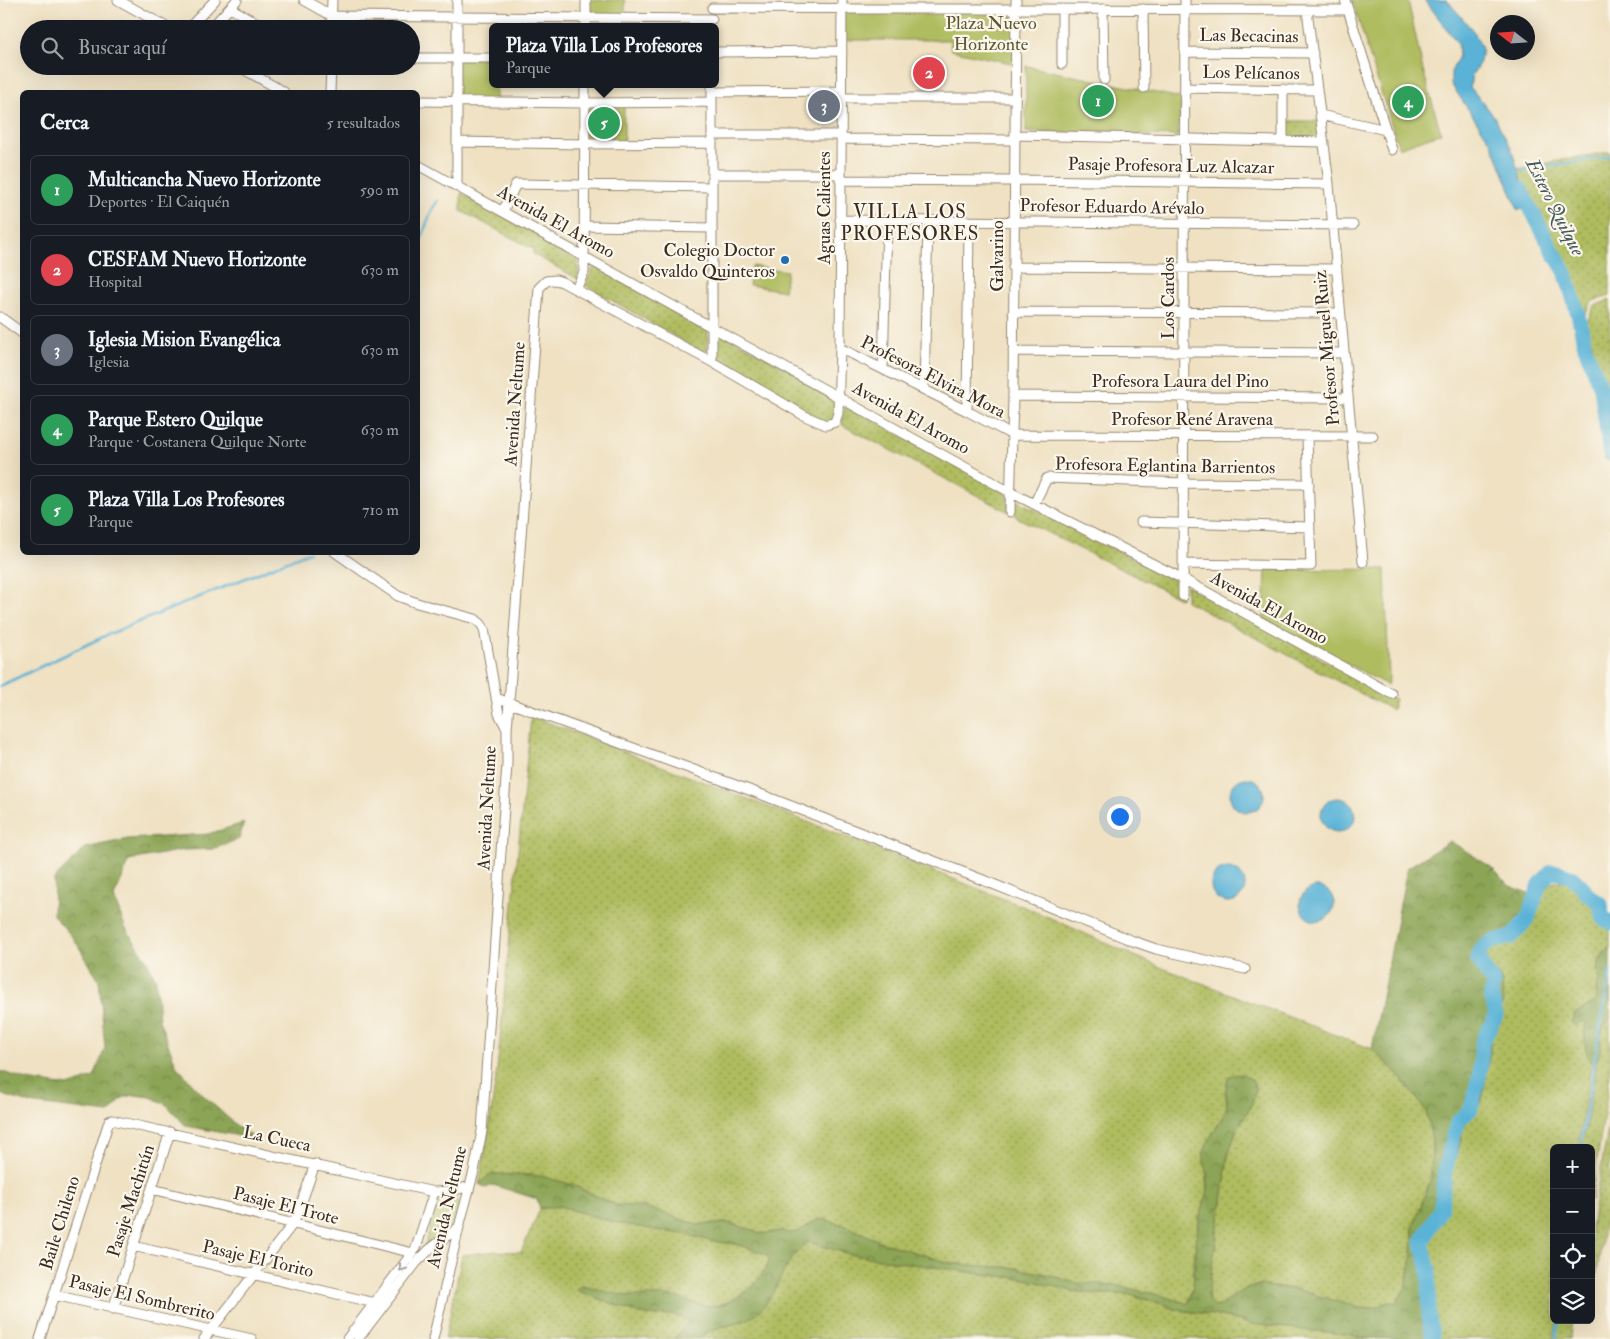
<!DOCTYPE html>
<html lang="es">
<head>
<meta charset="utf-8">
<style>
	:root { --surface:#171b24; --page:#242831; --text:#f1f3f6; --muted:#9ea1a6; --line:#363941; --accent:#b45309 }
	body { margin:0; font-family:"IM FELL Double Pica",serif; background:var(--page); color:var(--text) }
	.controls { position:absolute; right:15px; bottom:15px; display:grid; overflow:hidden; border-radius:8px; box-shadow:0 5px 20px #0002 }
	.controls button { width:45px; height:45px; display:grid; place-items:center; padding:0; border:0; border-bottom:1px solid var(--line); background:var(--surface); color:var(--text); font:25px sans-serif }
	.compass { position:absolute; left:1490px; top:15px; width:45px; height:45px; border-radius:50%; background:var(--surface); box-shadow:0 5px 20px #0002; rotate:287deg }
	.you { position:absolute; left:1119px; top:816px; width:18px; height:18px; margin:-12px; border:4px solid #fff; border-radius:50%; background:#1a73e8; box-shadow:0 0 0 8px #1a73e833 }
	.badge { display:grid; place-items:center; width:32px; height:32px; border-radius:50%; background:var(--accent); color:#fff; font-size:16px; font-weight:700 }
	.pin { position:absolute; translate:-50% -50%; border:2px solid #fff; box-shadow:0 1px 5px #0006 }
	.popup { position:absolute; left:489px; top:23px; width:230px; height:65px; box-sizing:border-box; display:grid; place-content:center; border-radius:8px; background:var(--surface); filter:drop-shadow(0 1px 4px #0005); font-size:16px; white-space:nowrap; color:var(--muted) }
	.popup b { font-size:19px; color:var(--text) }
	.popup::after { content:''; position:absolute; left:50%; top:100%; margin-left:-10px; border:10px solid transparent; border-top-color:var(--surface) }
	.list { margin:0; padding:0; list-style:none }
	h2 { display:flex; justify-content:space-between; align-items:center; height:65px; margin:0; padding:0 20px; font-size:21px }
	h2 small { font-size:16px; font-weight:400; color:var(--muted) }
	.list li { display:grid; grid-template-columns:32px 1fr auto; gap:15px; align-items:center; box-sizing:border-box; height:70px; margin:0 10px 10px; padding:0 10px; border:1px solid var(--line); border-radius:8px }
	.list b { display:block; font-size:19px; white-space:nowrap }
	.list p { margin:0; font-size:16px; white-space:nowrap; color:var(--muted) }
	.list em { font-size:16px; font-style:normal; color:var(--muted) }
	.icon { flex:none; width:28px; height:28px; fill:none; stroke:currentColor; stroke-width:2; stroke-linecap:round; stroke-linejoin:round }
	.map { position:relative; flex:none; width:1610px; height:1339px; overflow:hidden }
	.search { position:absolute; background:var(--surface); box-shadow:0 5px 20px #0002; left:20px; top:20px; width:400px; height:55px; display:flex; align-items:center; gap:12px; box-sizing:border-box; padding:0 18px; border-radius:28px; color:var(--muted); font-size:19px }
	.panel { position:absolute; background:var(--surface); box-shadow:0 5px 20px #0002; left:20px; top:90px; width:400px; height:465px; border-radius:8px }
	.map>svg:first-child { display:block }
	.grass { fill:url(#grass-dots); stroke:#75733e }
	.forest { fill:url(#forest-crowns); stroke:#63673a }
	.park { fill:#afbc5e; stroke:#75733e }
	.water { fill:#5ab3d7; stroke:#4a6e7a }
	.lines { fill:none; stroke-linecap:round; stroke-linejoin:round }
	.stream { stroke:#5ab3d7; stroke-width:2.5 }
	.river { stroke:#5ab3d7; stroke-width:15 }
	.minor-casing { stroke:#958670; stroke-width:11 }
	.minor { stroke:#fff; stroke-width:9 }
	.oneway { stroke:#a79f9a }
	.poi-dot { fill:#1f6fb2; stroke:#fbf7ec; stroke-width:2 }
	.labels { text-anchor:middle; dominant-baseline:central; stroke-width:4.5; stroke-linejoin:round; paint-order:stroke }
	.park-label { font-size:18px; fill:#5e5631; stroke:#fbf7ec }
	.street-label { font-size:18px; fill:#3b2a1e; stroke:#fbf7ec }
	.poi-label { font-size:18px; fill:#3b2a1e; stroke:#fbf7ec; text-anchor:end }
	.water-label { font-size:19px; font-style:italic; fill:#465a5f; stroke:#fbf7ec }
	.neighbourhood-label { font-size:19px; letter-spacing:1px; fill:#3b2a1e; stroke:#fbf7ec }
</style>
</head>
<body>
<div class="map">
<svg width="1610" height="1339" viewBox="0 0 1610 1339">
	<defs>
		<pattern id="grass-dots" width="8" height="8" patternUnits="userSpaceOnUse" patternTransform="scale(1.25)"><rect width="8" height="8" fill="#afbc5e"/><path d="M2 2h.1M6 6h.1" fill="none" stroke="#90994d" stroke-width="1.8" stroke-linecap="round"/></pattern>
		<pattern id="forest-crowns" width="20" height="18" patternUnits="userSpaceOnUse" patternTransform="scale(1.25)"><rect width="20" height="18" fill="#8ba455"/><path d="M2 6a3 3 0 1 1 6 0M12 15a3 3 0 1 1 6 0" fill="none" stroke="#738646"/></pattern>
	</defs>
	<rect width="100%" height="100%" fill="#fbf7ec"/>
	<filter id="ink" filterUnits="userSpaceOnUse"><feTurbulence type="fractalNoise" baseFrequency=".02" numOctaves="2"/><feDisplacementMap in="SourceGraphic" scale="10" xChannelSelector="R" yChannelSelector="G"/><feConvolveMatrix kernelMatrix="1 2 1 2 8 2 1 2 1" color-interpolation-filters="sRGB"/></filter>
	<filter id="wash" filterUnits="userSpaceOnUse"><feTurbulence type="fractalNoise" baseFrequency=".0096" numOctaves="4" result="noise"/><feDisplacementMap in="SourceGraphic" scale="20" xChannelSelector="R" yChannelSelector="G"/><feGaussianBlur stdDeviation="1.12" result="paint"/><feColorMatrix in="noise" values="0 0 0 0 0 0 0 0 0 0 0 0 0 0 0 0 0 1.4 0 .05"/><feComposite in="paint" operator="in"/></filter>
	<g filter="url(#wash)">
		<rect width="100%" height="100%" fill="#efe1c2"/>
		<path class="grass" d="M1283,121H1321L1324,142L1283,141Z
			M1610,152V296L1592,301L1583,318L1567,269L1539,220L1524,190L1517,169L1573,158Z
			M461,193L578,256V279L533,254V249L461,211Z
			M594,266L708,330L707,355L585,285Z
			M1610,300V415L1605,387L1586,325L1594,306Z
			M712,328L838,396V413L830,425L712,362Z
			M845,405L1007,494L1009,512L842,425Z
			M1014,499L1181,583V599L1016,517Z
			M1186,585L1395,699L1392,710L1186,601Z
			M531,716L808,822L1035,911L1155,965L1372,1049L1395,1071L1419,1101L1426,1111L1432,1140L1431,1178L1413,1228L1412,1258L1406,1287L1396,1303L1388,1302L1375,1308H1360L1292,1289L1259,1285L1233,1296L1222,1305L1215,1307L1209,1301L1208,1293L1225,1180C1226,1164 1229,1149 1235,1134C1240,1121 1257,1101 1255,1086C1255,1084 1252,1082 1251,1079L1225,1090L1227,1105L1225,1112L1209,1140L1204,1154L1208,1191L1199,1220L1194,1260V1284L1188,1304L1167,1297L1114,1285L1075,1283L1046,1274L1009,1267H994L950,1263L881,1242L846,1226L824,1219L817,1220L798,1232L789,1233L781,1231L759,1235L753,1230L728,1223L698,1225L646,1207L615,1205L573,1185L533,1175L495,1174L479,1184L488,1135L497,1070Z
			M1564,879L1579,889L1585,899L1610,925V948L1578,1148H1554V1320H1557L1554,1339H1435L1431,1314L1434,1297V1270L1426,1247L1446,1199L1453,1163L1462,1139L1461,1130L1482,1100L1490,1052V1039L1499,1018L1503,998L1502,985L1499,975L1484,962L1482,958C1493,943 1513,944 1525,931C1536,919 1538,891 1552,883C1556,882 1560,881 1564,879Z
			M1610,984V1075L1591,1201V1148H1582Z
			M1610,1117V1190L1591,1310V1226Z
			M550,1206H559L613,1222L685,1234L710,1241L736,1244L763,1253L770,1258L764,1272L755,1284L742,1294L721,1305L707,1306L670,1297L630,1296L615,1294L598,1298L640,1314L657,1316L673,1314L689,1321L674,1339H445L462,1255L495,1251L521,1252L540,1209Z
			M809,1242L853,1255L982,1274L1026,1279L1072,1291L1096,1294H1128L1166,1305L1173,1309L1221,1316L1252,1324L1352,1335L1369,1339H700L710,1329L741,1322L775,1288L782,1274L796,1252Z
			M1559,1320H1572L1570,1339H1556Z"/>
		<path class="forest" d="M244,823L239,839L213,849L184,850L130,860L114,897L125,927L145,957L156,980L159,1020L177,1067L205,1097L237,1126L256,1139L186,1126L167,1105L151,1097L134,1095L122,1098L109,1113L28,1103L0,1094V1071L27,1080L68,1086L94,1077L105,1048L99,980L74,939L53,915L54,879L85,848L128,839L208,834Z
			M1450,841L1491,867L1510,886L1541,898C1536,911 1531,928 1520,936C1507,945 1492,944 1482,957L1484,962L1499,975L1502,985L1503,998L1499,1018L1490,1039V1052L1482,1100L1461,1130L1462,1139L1453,1163L1446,1199L1426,1247L1434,1270V1297L1431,1314L1435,1339H1369L1352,1335L1252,1324L1221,1316L1173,1309L1166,1305L1128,1294H1096L1072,1291L1026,1279L982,1274L853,1255L809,1242C780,1261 780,1294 756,1314C739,1329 716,1321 700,1339H674L689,1321L673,1314L656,1316L640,1314L576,1290L582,1286C598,1289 615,1295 631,1296C644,1297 657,1295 670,1296C683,1298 694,1304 707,1306C732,1309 765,1281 770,1258L763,1253L736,1244L710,1241L685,1234L660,1231L613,1222L559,1206L540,1209L537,1199L493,1185L486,1188L479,1184L488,1176L495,1174L541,1176L573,1185L615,1205L646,1207L698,1225L728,1223L753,1230L759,1234L781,1231L789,1233L798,1232L817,1220L824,1219L846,1226L881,1242L950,1263L994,1267H1009L1046,1274L1075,1283L1114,1285L1167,1297L1188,1304C1198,1278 1193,1249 1199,1221C1201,1210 1207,1199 1208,1188C1209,1176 1203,1165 1204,1153C1207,1137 1221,1125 1226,1109C1230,1096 1221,1089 1230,1076C1237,1074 1243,1073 1249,1078C1266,1090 1241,1120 1235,1134C1229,1149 1225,1164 1225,1180L1208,1293L1209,1301L1215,1307L1222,1305L1245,1289L1259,1285L1299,1290L1360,1308H1375L1388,1302L1396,1303L1406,1287L1412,1258L1413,1228L1431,1178L1432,1140L1426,1111L1419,1101L1395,1071L1372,1049L1407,868Z
			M1608,949H1610V1018L1601,1031L1599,1038L1601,1047L1598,1058L1592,1064C1584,1056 1584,1033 1586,1022L1583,1020L1576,1026L1571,1022L1575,1014L1597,1000L1596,989L1599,980L1597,970L1601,957Z"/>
		<path class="park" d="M586,0H625V18H586Z
			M1352,0H1408L1423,70L1441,133L1399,148Z
			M842,8L1016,9L1015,64L951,50L950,40H842Z
			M457,58H493V84H496V102L457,101Z
			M1026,66L1181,98L1178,136L1026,132Z
			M585,103H624V144H585Z
			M752,266L787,271L784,291L749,285Z
			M1385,569L1389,678L1387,685L1264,619L1266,570Z
			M438,1198H455L460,1206L454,1224L424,1249Z"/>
		<path class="water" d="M1425,0H1447L1474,32L1482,48L1480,62L1472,75L1470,87L1494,116L1512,150L1524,190L1531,203L1518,210L1492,144L1451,84V72L1459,56L1458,44Z
			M1230 795a17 17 0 1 1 34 0a17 17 0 1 1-34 0Z
			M1321 815a17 17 0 1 1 34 0a17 17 0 1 1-34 0Z
			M1211 885a17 17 0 1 1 34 0a17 17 0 1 1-34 0Z
			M1300 904a17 17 0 1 1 34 0a17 17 0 1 1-34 0Z"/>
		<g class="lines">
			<path class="stream" d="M1515,172L1610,156
				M418,247L431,212L438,200
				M0,686L107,635L309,552
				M1580,1148L1610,971
				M1556,1339L1559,1320"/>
			<path class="river" d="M1520,188L1551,248L1565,271L1578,314L1585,347L1601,388L1610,454
				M1433,1339L1429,1317V1271L1422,1242L1441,1208L1445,1172L1457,1122L1471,1109L1480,1073L1482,1042L1496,1015L1491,995L1493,982L1477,958C1484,940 1495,941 1512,937L1528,918L1540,884L1551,872H1559L1570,876L1582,886L1587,894L1601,904L1602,917L1610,923"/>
		</g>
	</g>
	<g filter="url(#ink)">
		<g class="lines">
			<defs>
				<path id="minor" d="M118,0L170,29
					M304,0L332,16L712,19
					M1345,0L1392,150
					M230,8L268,29
					M712,8L1348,10
					M1062,9V64
					M1103,9L1104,80
					M1143,9L1144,88
					M1307,10L1329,184L1363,562
					M586,27V0
					M188,29L215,0
					M210,29L237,0
					M331,29L332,0
					M715,52L842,51
					M1185,52L1313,53
					M411,58H493
					M238,66L284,92
					M1185,88L1317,90
					M1283,89V141
					M330,92L331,66
					M712,92L841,91
					M841,98H1015
					M418,101L585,103L712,102
					M1320,115L1386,130
					M712,135H841
					M1015,135L1324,142
					M841,139L1015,140
					M457,142L585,144L712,143
					M418,165L1010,492L1183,579L1392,694
					M712,174H840
					M840,180L1014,181
					M1014,180L1329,184
					M457,186V0
					M503,211L516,184L712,187
					M840,220L1353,225
					M585,226L712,228
					M1013,267L1337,269
					M576,289L584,272L585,84
					M1013,312L1340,313
					M0,317L22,333
					M840,348L967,411L1012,435L1373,436
					M1013,351L1344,353
					M712,362V84
					M883,369L887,221
					M924,389L928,222
					M1013,396L1348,398
					M967,411L969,222
					M1034,504L1047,478L1184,483L1309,484
					M1010,512L1013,396L1016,0
					M1141,522L1310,527
					M335,552L398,596L417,603L475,619L481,624L484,629L499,714L507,729
					M1183,564L1311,566L1307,436
					M1183,596L1185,0
					M496,698L760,794L983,880L1133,941L1156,949L1245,969
					M152,1189L413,1253
					M133,1246L375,1303
					M54,1295L252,1339
					M113,1309L170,1132
					M40,1339L109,1121L112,1120L434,1192L452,1191L470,1186
					M204,1339L292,1225L298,1213L315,1164
					M347,1339L416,1248L434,1192
					M358,1339L417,1262L430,1249L459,1227
					M433,1339L459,1227L474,1171L482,1131L507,764V730L539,288L546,281L556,280L562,282L712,362L805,416L826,425L835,422L838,413L840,348L842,0"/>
			</defs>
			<use href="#minor" class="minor-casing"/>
			<use href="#minor" class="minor"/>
		</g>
		<defs><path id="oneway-chevron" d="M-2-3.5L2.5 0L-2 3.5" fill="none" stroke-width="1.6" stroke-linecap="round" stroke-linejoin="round" transform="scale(1.25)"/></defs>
		<use class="oneway" href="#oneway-chevron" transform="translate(402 1268) rotate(127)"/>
	</g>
	<circle class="poi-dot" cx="785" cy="260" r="5"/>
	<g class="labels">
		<g class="park-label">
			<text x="991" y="23">Plaza Nuevo<tspan x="991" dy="21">Horizonte</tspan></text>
		</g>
		<g class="street-label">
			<text transform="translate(1249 36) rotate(1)">Las Becacinas</text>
			<text transform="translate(1251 73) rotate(1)">Los Pelícanos</text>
			<text transform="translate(1171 166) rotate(1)">Pasaje Profesora Luz Alcazar</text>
			<text transform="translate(1112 207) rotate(1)">Profesor Eduardo Arévalo</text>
			<text transform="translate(824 208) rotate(-90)">Aguas Calientes</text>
			<text transform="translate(556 222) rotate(29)">Avenida El Aromo</text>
			<text transform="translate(997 256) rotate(-90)">Galvarino</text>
			<text transform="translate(1168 298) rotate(-90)">Los Cardos</text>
			<text transform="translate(1327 348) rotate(-95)">Profesor Miguel Ruiz</text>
			<text transform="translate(933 377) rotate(27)">Profesora Elvira Mora</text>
			<text x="1180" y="381">Profesora Laura del Pino</text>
			<text transform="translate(515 404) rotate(-86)">Avenida Neltume</text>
			<text transform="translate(911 418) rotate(29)">Avenida El Aromo</text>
			<text x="1192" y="419">Profesor René Aravena</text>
			<text transform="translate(1165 466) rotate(1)">Profesora Eglantina Barrientos</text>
			<text transform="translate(1269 608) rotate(29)">Avenida El Aromo</text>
			<text transform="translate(487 808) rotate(-87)">Avenida Neltume</text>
			<text transform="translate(277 1139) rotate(12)">La Cueca</text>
			<text transform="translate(131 1201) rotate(-72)">Pasaje Machitún</text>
			<text transform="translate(286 1206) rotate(14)">Pasaje El Trote</text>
			<text transform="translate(447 1207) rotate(-77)">Avenida Neltume</text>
			<text transform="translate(60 1223) rotate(-73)">Baile Chileno</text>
			<text transform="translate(258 1259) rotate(13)">Pasaje El Torito</text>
			<text transform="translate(142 1298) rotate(13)">Pasaje El Sombrerito</text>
		</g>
		<g class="poi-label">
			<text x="775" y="250">Colegio Doctor<tspan x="775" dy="21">Osvaldo Quinteros</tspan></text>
		</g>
		<g class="water-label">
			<text transform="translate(1555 207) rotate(63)">Estero Quilque</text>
		</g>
		<g class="neighbourhood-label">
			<text x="910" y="212">VILLA LOS<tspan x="910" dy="22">PROFESORES</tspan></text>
		</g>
	</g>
</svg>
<div class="controls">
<button>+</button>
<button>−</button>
<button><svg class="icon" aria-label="locate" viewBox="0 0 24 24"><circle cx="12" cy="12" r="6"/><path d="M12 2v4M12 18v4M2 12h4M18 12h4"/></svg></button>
<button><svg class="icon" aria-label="layers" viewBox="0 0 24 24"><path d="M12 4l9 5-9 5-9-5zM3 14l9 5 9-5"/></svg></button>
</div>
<svg class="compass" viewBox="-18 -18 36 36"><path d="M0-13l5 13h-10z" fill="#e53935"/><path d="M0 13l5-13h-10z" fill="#9ea1a6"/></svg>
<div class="you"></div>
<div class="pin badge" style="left:1098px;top:101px;background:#2e9e5b">1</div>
<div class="pin badge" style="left:929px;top:73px;background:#e0444e">2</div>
<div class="pin badge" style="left:824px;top:106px;background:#6b7280">3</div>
<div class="pin badge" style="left:1408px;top:102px;background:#2e9e5b">4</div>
<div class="pin badge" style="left:604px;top:123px;background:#2e9e5b">5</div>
<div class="popup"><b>Plaza Villa Los Profesores</b>Parque</div>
<div class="search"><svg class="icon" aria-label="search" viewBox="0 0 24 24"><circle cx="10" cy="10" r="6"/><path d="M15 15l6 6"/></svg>Buscar aquí</div>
<section class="panel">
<h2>Cerca<small>5 resultados</small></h2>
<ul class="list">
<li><span class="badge" style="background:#2e9e5b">1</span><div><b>Multicancha Nuevo Horizonte</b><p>Deportes · El Caiquén</p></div><em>590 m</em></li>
<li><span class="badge" style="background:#e0444e">2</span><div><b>CESFAM Nuevo Horizonte</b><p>Hospital</p></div><em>630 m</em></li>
<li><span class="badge" style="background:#6b7280">3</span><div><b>Iglesia Mision Evangélica</b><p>Iglesia</p></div><em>630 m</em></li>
<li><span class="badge" style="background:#2e9e5b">4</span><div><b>Parque Estero Quilque</b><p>Parque · Costanera Quilque Norte</p></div><em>630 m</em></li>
<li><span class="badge" style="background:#2e9e5b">5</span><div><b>Plaza Villa Los Profesores</b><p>Parque</p></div><em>710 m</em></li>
</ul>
</section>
</div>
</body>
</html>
